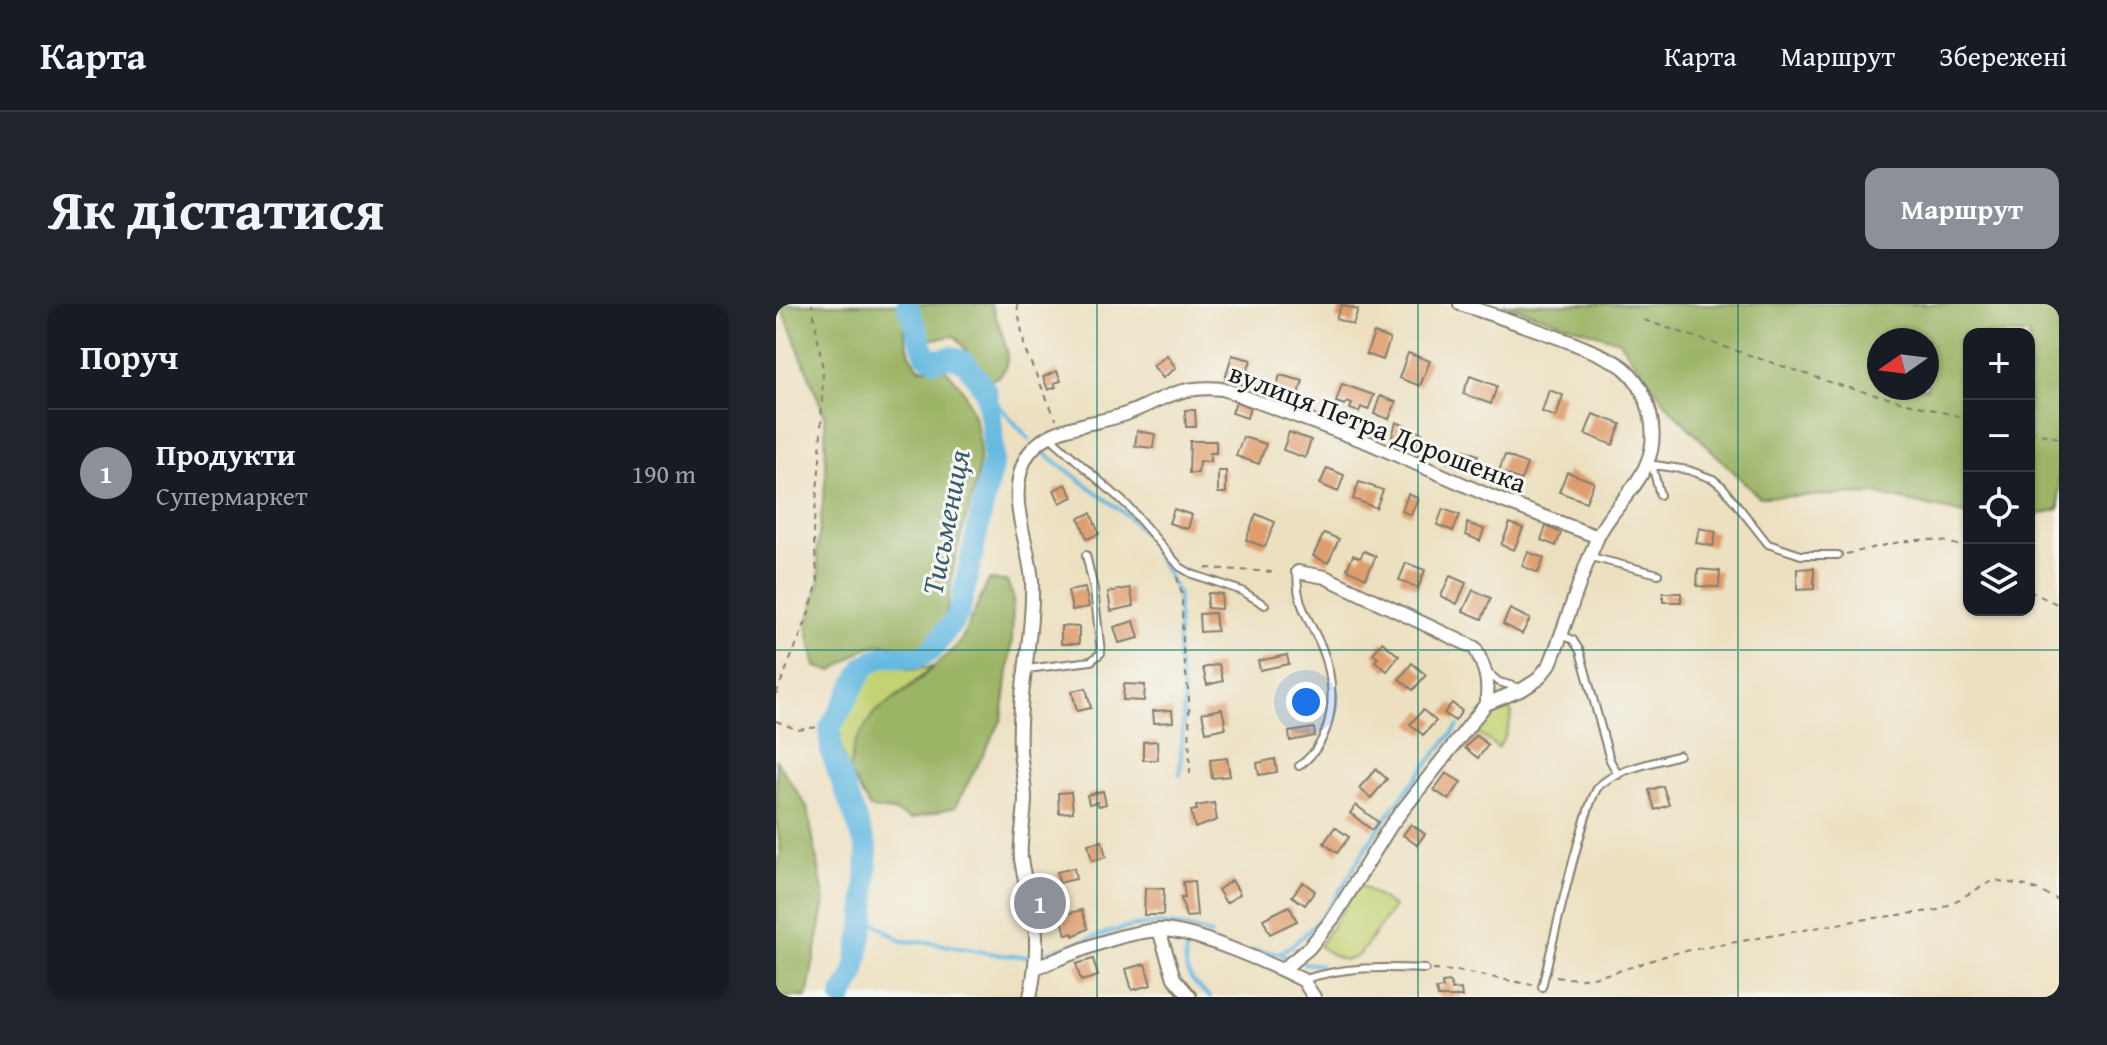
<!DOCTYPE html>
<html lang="uk">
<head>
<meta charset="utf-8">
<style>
	:root { --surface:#171b24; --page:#20242c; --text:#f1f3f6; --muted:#9ea1a6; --line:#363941; --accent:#8c9099 }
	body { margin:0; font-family:"Gentium Book Plus",serif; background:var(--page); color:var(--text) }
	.controls { position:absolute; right:24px; top:24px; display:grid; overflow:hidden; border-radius:16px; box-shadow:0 2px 6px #0004 }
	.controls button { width:72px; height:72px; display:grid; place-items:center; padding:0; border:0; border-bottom:2px solid var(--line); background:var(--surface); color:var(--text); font:40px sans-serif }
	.compass { position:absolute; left:1091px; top:24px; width:72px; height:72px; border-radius:50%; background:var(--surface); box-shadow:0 2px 6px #0004; rotate:256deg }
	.you { position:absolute; left:530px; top:398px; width:28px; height:28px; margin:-20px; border:6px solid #fff; border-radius:50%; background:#1a73e8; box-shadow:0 0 0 12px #1a73e833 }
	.badge { display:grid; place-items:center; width:52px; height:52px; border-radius:50%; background:var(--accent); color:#fff; font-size:26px; font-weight:700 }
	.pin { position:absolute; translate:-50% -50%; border:4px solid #fff; box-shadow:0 2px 8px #0006 }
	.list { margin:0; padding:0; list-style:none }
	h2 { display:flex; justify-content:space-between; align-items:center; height:104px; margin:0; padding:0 32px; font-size:34px }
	h2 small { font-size:26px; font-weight:400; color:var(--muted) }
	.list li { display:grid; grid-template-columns:52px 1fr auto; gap:24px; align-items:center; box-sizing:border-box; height:128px; padding:0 32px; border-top:2px solid var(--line) }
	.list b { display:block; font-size:30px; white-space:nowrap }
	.list p { margin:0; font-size:26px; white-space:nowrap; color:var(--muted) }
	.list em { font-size:26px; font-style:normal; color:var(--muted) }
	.icon { flex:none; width:44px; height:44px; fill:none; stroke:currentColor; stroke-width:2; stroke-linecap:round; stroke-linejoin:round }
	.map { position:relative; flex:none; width:1283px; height:693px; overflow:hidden; border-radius:16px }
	header { display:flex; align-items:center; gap:48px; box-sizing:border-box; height:112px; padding:0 40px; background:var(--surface); border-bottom:2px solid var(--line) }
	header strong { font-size:38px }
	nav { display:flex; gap:44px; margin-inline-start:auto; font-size:28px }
	.intro { display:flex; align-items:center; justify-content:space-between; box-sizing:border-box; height:192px; padding:0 48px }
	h1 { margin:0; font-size:56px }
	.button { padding:20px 36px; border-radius:16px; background:var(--accent); color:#fff; font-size:28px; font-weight:700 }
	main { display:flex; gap:48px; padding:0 48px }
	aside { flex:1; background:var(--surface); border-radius:16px; box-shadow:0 2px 6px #0004 }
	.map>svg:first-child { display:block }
	.green { fill:#c4d273; stroke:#707748; stroke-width:2 }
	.forest { fill:#9bb465; stroke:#5c6840; stroke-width:2; fill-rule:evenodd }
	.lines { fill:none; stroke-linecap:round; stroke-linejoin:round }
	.stream { stroke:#65b9e1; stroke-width:4 }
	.river { stroke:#65b9e1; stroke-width:22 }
	.building { fill:#df9d6d }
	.service-casing { stroke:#847e6e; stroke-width:10 }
	.minor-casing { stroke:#847e6e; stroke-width:16 }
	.path { stroke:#847e6e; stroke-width:2; stroke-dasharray:6 6; stroke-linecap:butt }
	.service { stroke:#fff; stroke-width:6 }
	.minor { stroke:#fff; stroke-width:12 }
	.grid { fill:none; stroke:#0f766e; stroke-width:2; stroke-opacity:0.55 }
	.labels { text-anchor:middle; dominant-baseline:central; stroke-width:6; stroke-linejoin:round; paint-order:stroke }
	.street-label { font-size:28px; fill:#1c1c1c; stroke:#f6f6f2 }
	.water-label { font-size:30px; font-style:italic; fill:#395b6b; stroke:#f6f6f2 }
</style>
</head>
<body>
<header>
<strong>Карта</strong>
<nav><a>Карта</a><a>Маршрут</a><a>Збережені</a></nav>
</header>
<div class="intro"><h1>Як дістатися</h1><a class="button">Маршрут</a></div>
<main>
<aside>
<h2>Поруч<small></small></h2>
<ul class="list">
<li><span class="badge">1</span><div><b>Продукти</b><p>Супермаркет</p></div><em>190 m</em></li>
</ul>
</aside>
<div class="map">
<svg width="1283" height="693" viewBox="0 0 1283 693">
	<rect width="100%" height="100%" fill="#f6f6f2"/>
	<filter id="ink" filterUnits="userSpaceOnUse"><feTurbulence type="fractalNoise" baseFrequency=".0125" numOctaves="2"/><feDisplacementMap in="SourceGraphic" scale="16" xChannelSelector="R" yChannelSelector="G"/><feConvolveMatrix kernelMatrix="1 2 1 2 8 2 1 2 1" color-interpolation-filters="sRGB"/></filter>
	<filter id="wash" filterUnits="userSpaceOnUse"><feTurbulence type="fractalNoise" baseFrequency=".006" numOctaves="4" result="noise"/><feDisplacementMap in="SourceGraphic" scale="32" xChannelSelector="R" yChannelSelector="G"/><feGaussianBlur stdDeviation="1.8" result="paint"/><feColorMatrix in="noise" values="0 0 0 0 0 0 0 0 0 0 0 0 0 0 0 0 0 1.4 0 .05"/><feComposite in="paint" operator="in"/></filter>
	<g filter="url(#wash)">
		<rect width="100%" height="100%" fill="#ece0c0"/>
		<path class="green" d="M111,359L136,366L156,363C114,403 84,406 73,468L63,437L64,423L97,365Z
			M727,401L733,404L736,410L730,431L722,444L697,425L712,407Z
			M583,580L618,603L584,650C568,663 558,652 543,642Z"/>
		<path class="forest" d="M7,0H215C223,22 247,67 214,76L179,32L157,35L128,26L134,50L143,64H167C182,75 191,91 197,109C217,163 186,211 177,264C172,292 175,321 150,342C135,355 119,337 103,340C86,342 71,359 56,367L40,363L31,322L44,276L41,248L50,171L49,112L6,4Z
			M727,0H1283V205L1253,213V30H1193V211L1100,190L983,193L895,106L843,37ZM1103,36H1151V84H1103Z
			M213,276L231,277L237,293L236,337L226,415L179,503L135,515L117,507L94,504L73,468L78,441L98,409L135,383L184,339Z
			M0,456L31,503L49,597L31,693H0V561L5,549L0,517Z"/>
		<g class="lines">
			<path class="stream" d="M210,87L253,135
				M267,148L353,213L371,233L402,290V354L408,398L404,471
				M721,401L734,403
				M89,613L126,637L151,638L225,651L250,652
				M410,647C407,671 416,678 434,693
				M476,647L504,649L511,655
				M504,649C553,620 568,575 599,530C624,492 654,457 682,422
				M269,650C330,630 371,606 435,631
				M528,659L544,661"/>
			<path class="river" d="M66,693L78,671L89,613L91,545L55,448L54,424L89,362L107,352L141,354L156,346L183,309L217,157L216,123L210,87L190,59L177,53L160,56L150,51L131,0"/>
		</g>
		<g id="blocks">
			<path class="building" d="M565,1L582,6L577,21L560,15Z
				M598,29L614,35L607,56L590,50Z
				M632,49L654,57L644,82L623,74Z
				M391,51L400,64L387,74L377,62Z
				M456,51L475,56L467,81L449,75Z
				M281,67L285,77L278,79L280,83L272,86L267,73Z
				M504,71L527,77L520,98L498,91Z
				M694,72L721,82L715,100L687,90Z
				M566,80L598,91L592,106L585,103L583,108L574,105L576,100L571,98L569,101L560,98Z
				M773,86L787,91L780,113L766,108Z
				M604,92L620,98L613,115L598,110Z
				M460,98L474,103L471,114L456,109Z
				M409,106H419L420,123H410Z
				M817,110L845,120L837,141L809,130Z
				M620,118L646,129L640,144L615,136Z
				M361,127L379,130L377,144L359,142Z
				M513,128L535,136L529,154L507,146Z
				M467,133L490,140L483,160L460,152Z
				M414,137H440V149H434V158L423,157L422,169H413Z
				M683,144L702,151L696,169L668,157L672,147L680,151Z
				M729,151L751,160L745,176L723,167Z
				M551,164L568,171L562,188L544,180Z
				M442,167H450V189H442Z
				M791,168L818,178L810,198L783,188Z
				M583,178L607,186L600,204L577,195Z
				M290,180L297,193L284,199L278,186Z
				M632,190L642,194L635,211L626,207Z
				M398,205L416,211L412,225L393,219Z
				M667,205L684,211L677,227L661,221Z
				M315,209L323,230L311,235L303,214Z
				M480,210L499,218L489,243L470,236Z
				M691,219L708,225L704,237L690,231Z
				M734,219L747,224L738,246L725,241Z
				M770,222L785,229L780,242L765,236Z
				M923,224L940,228L937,242L920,239Z
				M548,229L563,235L552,259L537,252Z
				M588,247L600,252L590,274L571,265L577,251L584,254Z
				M752,248L768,254L762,269L746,262Z
				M630,259L649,266L642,284L623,276Z
				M1038,264V285L1021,286V265Z
				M922,265L944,267L943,283L921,282Z
				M674,272L690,279L681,300L665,292Z
				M309,284L313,303L296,306L292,287Z
				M354,284L358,302L335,307L332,288Z
				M697,286L715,294L706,315L687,307Z
				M432,289L446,290L445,305L431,304Z
				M887,289H905V298H887Z
				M734,305L754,315L746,330L727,320Z
				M439,309L441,327L424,328L423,310Z
				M358,317L363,334L343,339L338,323Z
				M285,322L303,323V340H285Z
				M606,338L623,352L611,367L599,357L602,354L597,350Z
				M511,351L513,360L484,366L482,357Z
				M636,359L650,371L637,386L623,375Z
				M443,360L447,377L431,381L427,364Z
				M348,380L369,381L368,397L347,396Z
				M310,384L315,404L301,407L296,387Z
				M676,399L686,407L679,417L668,409Z
				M446,405L450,424L430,428L426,409Z
				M396,406L397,418L378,419L377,407Z
				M647,406L660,417L647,431L634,420Z
				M538,424L539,432L514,437L513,428Z
				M700,431L712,441L702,454L689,444Z
				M381,437L382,456H367V438Z
				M451,454L454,472L436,474L434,456Z
				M499,455L501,468L483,471L481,459Z
				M600,465L611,475L595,494L583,484Z
				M670,469L685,478L673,496L658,486Z
				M887,482L893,501L879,506L873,486Z
				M327,487L330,500L323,502L321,498L313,500L311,491Z
				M295,488L297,508L283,509L282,489Z
				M438,499L441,516L419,524L415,507L421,506L420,502Z
				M580,501L602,518L596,526L574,509Z
				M635,520L649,530L641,541L627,531Z
				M559,523L573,533L561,549L548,539Z
				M326,537L330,553L316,557L312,540Z
				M298,564L300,575L283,579L281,568Z
				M456,576L464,590L450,599L442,586Z
				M418,577L421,612L410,613L405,594H409L407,578Z
				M527,578L539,587L529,601L516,592Z
				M369,584L388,585L387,611H368Z
				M513,602L521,617L494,630L487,615Z
				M306,606L312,625L297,632V629L290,631L285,611Z
				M317,655L322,672L305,677L300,660Z
				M369,660L375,681L356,686L350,665Z
				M674,678L676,686L685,685L686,693H662L660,685L667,684L666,679Z"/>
		</g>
	</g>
	<g filter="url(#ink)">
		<use href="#blocks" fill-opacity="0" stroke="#847e6e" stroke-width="2"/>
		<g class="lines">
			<defs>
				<path id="service" d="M274,133L352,202L404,263L416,270L466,287L489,301
					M872,160L912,166L937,175L947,183L992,240L1025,251H1062
					M876,161L884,191
					M815,253L882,270
					M522,268C518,298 535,318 546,344C562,384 560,435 523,462
					M786,331L797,336L804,347L834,456L842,471
					M251,365L315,357L325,349L318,285L310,251
					M711,368L723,378L744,384
					M527,676C567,662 607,663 649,665
					M766,683C774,652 808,498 823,482C842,464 879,459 903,451"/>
				<path id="minor" d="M522,268L549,273L699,344C709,364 714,377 710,400
					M383,626L398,674L414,693
					M259,664C299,649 340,629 383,626C414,624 496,661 527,676L538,693
					M506,666L533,644L558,613L615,521L710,400L747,385L761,376L774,360C791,319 803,275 821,235C833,207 860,187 871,159C884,129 873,85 848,64C834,53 815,47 799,40C761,25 723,13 684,0
					M254,693C259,669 262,645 259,621C256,599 248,577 245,555C243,536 249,514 249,495C249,478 245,462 244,446C241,390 258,334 256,277C253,237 231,198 248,158C265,120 317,122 350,110C389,95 401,81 447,85L591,138L716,193L822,233"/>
			</defs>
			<use href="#service" class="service-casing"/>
			<use href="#minor" class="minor-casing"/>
			<path class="path" d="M241,0L249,46L280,115
				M868,16L1066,82L1193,115
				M1253,128L1283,134
				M1070,250C1110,242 1156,224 1193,247
				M430,264L497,268
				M401,273L406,291L407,345L413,394L414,474
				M1253,287L1283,301
				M0,390L31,315L42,278L37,228L44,156L47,66L36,0
				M0,417L22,426L41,423
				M657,666L682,667L757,681
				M780,673C825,680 861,658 904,648L1084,616L1163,606L1218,576L1251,582L1283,596"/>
			<use href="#service" class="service"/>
			<use href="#minor" class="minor"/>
		</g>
	</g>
	<path class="grid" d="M321,0V693M642,0V693M962,0V693M0,346H1283"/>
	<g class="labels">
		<g class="street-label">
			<text transform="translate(602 123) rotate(21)">вулиця Петра Дорошенка</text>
		</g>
		<g class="water-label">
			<text transform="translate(169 218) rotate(-79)">Тисьмениця</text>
		</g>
	</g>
</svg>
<div class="controls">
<button>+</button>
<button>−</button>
<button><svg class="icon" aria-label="locate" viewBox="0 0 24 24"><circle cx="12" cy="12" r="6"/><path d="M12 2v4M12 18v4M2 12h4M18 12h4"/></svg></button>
<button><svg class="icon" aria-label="layers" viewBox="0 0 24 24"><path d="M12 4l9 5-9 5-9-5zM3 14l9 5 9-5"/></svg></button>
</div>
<svg class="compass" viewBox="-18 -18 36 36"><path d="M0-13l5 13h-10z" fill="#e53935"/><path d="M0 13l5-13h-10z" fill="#9ea1a6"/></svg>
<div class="you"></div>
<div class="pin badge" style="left:264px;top:599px">1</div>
</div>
</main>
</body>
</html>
